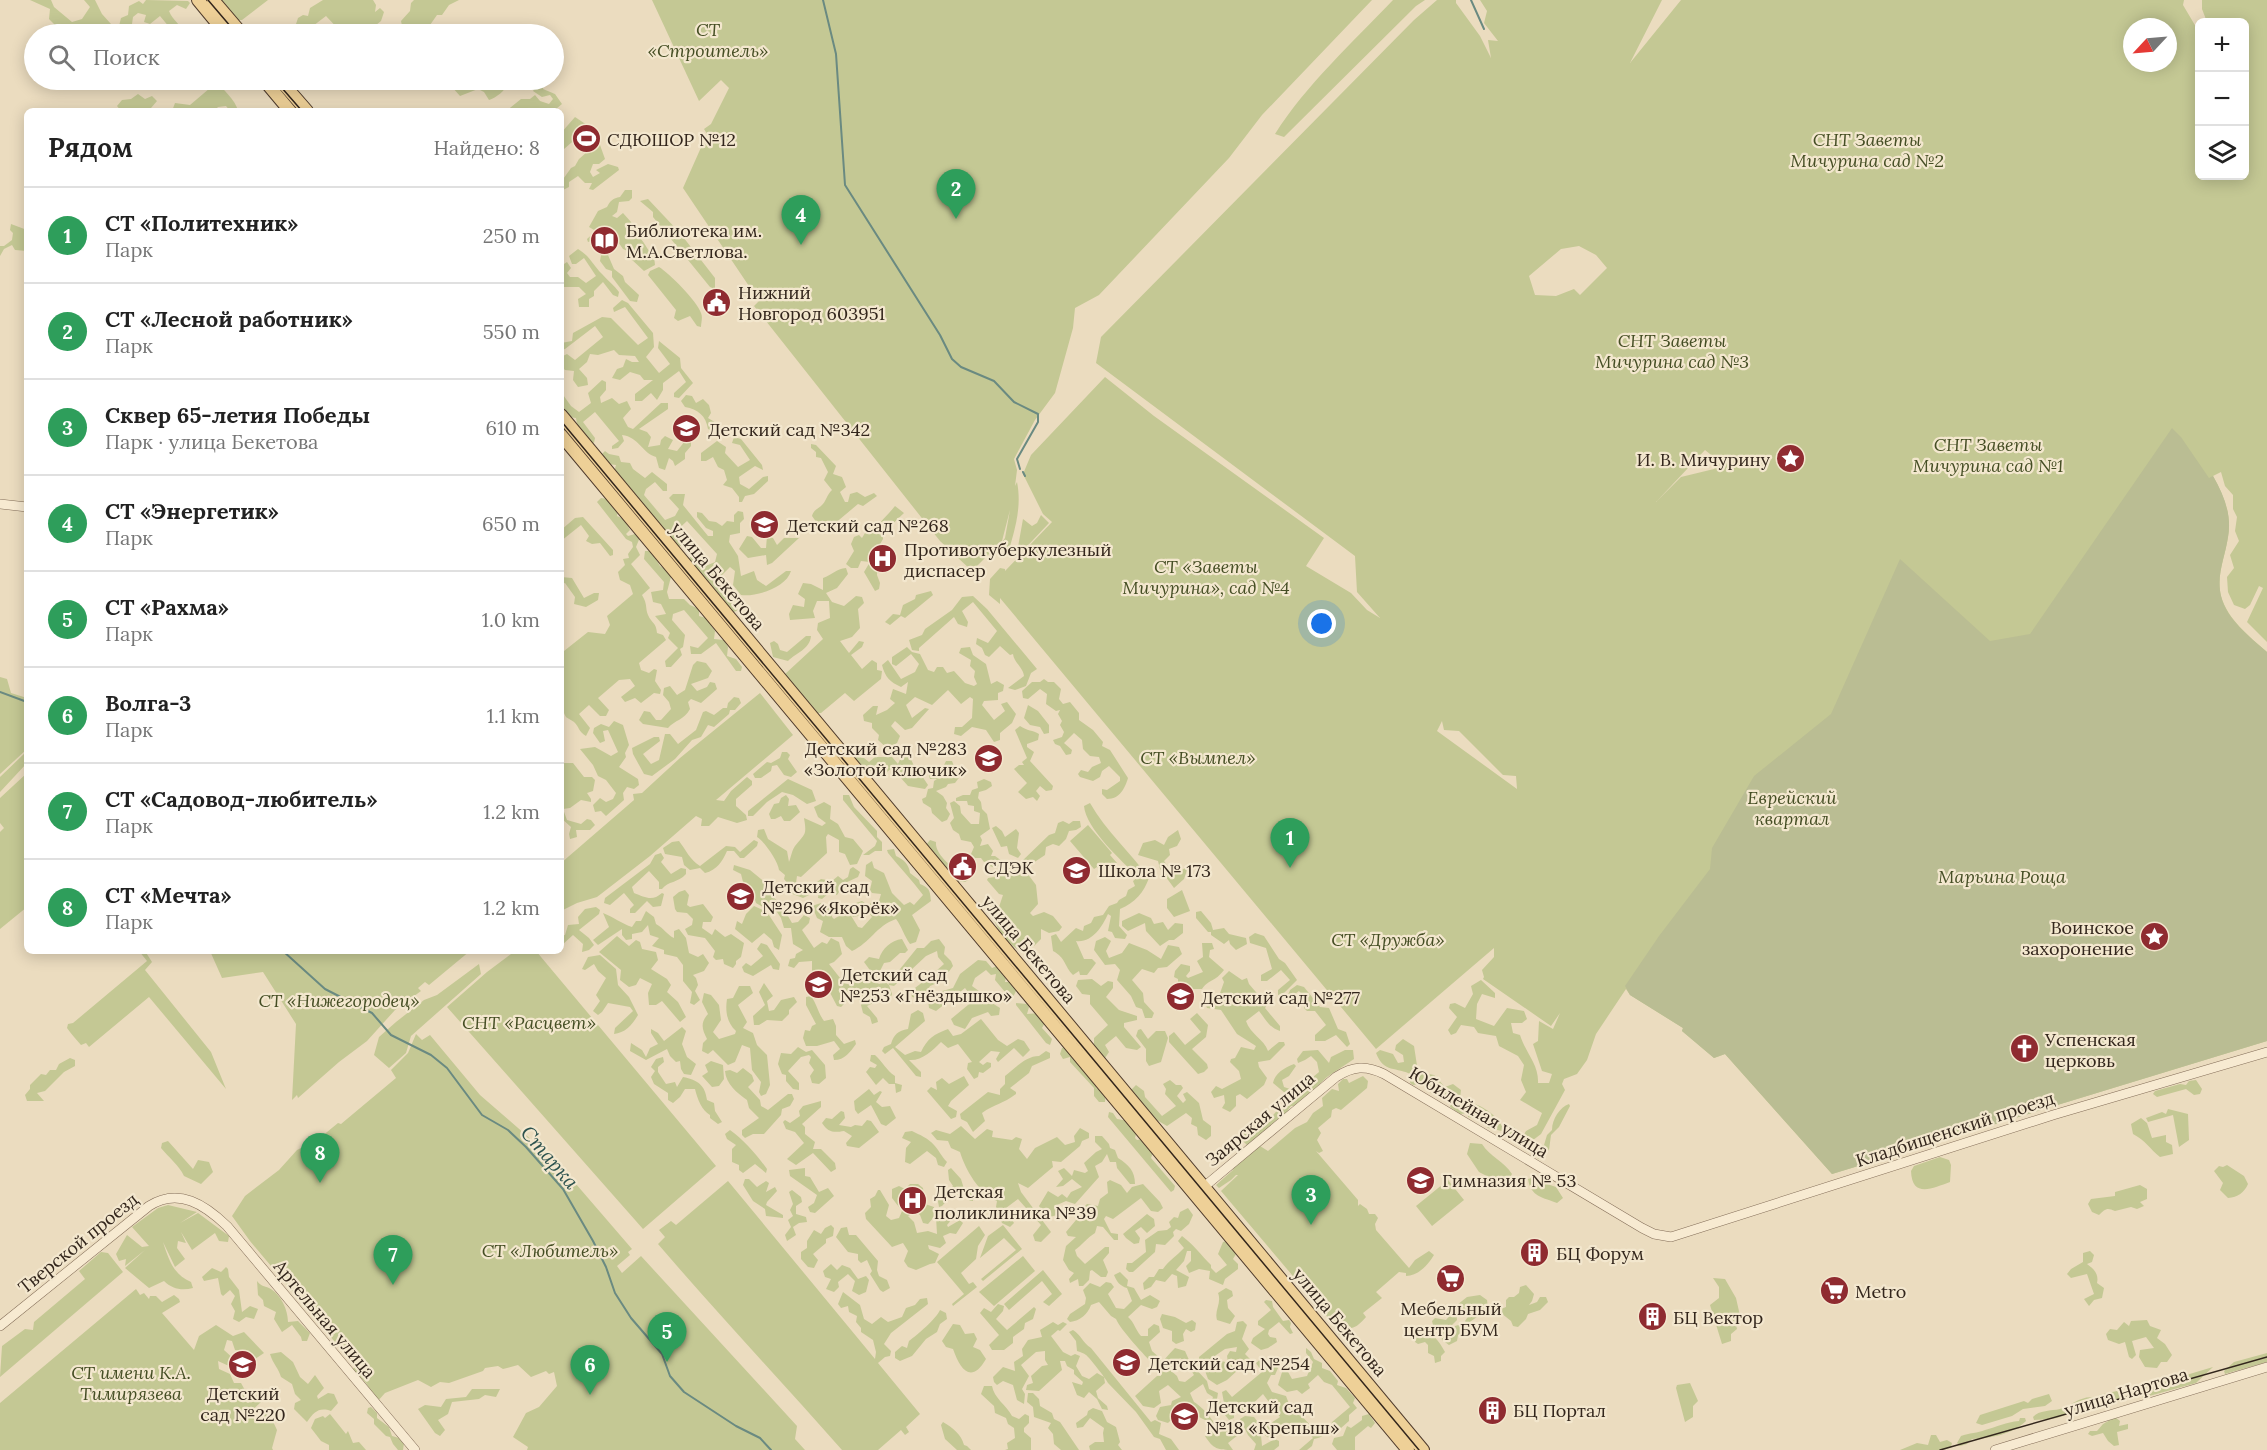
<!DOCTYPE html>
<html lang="ru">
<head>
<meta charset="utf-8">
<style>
	:root { --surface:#fff; --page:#f2f2f2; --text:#222; --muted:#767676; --line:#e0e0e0; --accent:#8f2b30 }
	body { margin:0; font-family:Lora,serif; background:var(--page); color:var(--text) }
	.controls { position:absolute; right:18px; top:18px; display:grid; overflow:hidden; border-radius:9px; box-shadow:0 3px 15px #0003 }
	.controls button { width:54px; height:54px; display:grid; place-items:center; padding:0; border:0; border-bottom:2px solid var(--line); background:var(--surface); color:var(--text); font:30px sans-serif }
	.compass { position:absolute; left:2123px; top:18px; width:54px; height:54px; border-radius:50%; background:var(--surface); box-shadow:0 3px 15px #0003; rotate:244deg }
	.you { position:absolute; left:1322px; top:624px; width:21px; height:21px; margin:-15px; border:4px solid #fff; border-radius:50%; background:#1a73e8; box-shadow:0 0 0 9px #1a73e833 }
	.badge { display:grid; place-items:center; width:39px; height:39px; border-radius:50%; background:var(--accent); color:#fff; font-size:20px; font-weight:700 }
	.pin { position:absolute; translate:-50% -50px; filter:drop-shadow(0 2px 3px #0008) }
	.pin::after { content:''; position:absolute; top:32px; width:21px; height:18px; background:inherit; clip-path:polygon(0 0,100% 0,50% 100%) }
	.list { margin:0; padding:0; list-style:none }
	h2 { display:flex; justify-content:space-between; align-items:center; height:78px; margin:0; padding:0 24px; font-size:26px }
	h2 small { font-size:20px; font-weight:400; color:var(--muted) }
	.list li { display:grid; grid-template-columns:39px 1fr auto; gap:18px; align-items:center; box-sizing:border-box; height:96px; padding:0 24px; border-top:2px solid var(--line) }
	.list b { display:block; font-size:22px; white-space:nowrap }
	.list p { margin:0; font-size:20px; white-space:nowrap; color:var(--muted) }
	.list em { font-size:20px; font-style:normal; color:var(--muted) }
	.icon { flex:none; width:33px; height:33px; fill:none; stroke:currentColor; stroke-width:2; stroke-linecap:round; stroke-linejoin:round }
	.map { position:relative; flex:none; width:2267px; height:1450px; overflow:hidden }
	.search { position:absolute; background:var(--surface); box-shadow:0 3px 15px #0003; left:24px; top:24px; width:540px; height:66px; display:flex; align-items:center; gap:15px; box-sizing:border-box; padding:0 21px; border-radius:33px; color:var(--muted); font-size:22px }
	.panel { position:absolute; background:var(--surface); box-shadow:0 3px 15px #0003; left:24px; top:108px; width:540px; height:846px; border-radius:9px }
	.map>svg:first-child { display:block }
	.green { fill:#c4c894; fill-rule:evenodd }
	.cemetery { fill:#babd93 }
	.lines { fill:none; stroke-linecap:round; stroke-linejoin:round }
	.stream { stroke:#6a8a81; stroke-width:2 }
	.minor-casing { stroke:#836d58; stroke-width:10 }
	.major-casing { stroke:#503c2d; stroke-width:14 }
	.minor { stroke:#f7ead1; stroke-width:9 }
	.major { stroke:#eed097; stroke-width:12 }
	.tram { stroke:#33261c; stroke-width:1.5 }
	.labels { text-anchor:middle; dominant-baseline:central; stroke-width:4.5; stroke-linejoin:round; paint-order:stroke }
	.park-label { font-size:18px; font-style:italic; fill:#454e24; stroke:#f3e7ce }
	.poi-label { font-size:18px; fill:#33261c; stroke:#f3e7ce; text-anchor:start }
	.street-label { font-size:18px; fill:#33261c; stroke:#f3e7ce }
	.water-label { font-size:20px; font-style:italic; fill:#2c524e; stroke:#f3e7ce }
</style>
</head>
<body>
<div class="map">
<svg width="2267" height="1450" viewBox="0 0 2267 1450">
	<rect width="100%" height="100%" fill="#ebdcbf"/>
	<path class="green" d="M30,0H51L54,7L72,22L82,19L90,7L84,0H95L102,14L111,24L112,30C103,33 95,37 87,31L86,34H58L54,24L49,19L50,9Z
		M146,0L188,1L190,3L186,9L177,5L169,11C173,21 181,24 184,34H162L170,28L160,16L150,24L144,22L146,15L138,13L133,17L132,24L126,29L119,26L121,18L128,15L129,6L139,1L143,4Z
		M220,0H268L242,20H237Z
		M323,0H373L376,5L375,12L380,8L384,12L381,21L365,34H343L326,16L309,29L314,30L318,34H281L287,27L296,30L302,27L296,24L298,18L303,15L308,16L310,8Z
		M414,0H459L449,5L442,15H437L430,25L422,26L418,34H407L403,30L401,21L410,11L411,3Z
		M652,0H1372L1262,115L1229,158L1099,295L1075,308L1073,328L1055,393L1035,420L1014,459L1017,470L1015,486L1017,482C1022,506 1015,530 1008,553L1001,544L1005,538L1010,510L1002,541L972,571L940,541L754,306L759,301L683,188L707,134L704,129L711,124L729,88L721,80L699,101Z
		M1393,0H1425L1416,6L1284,137L1275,134C1305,86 1354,41 1393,0Z
		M1437,0H1456V3L1480,36L1491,58L1488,40L1498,41L1484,23L1487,11L1480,0H1662L1630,63L1681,0H2184L2183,5L2199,32L2200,176H2244L2245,109L2248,114L2245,99L2244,22H2207L2202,9V0H2267V642L2247,622L2263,588L2259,586L2250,605L2245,609L2234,605L2228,592L2227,577L2234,568L2230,555L2239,541L2235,531L2237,517L2233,509V495L2225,486L2221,472L2213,476C2224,496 2232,515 2228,537C2225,558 2216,575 2221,596C2228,620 2249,636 2267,652V1041L1832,1174L1725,1054L1714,1058L1682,1031L1683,1028L1630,995L1626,989L1596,1034L1587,1060L1577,1074L1564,1079L1562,1084L1565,1090L1541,1134L1524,1147L1506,1137L1507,1130L1514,1127L1522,1138L1526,1131L1537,1125L1542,1113L1520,1100L1526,1092L1521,1080L1524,1065L1518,1056L1499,1046L1496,1036L1478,1033L1474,1027L1461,1025L1456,1033L1451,1035L1448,1030L1457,1017L1449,1008L1450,1004L1455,1003L1465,1008L1473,994L1471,986L1481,980L1495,993V998L1482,994L1477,1004L1476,1019L1494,1026L1507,1008L1524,1011L1527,1019L1522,1023H1511L1513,1033L1520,1035C1525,1052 1539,1064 1538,1083H1549L1552,1074L1542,1071L1533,1044L1538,1041L1539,1021L1553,1029L1560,1013L1551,1026L1483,979L1484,977L1482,970L1494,957V948L1376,1049L1000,598V604L989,595L990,579L1000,568L1005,569V571L1052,522L1043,514L1023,474L1031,455L1105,377L1154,416L1324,538L1306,566L1351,593L1367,610L1380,618L1357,592L1355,556L1096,363L1101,337L1414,20ZM2132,27H2168V63H2132ZM1579,246L1596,255L1607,268L1580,295L1574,289L1556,296L1535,295L1529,276L1561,249ZM1705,450L1720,462L1714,469L1681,477L1656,502ZM1442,721L1444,730L1459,731L1503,775L1516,776L1517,789L1437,731Z
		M203,80H215C222,89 236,100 238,111H230L226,106L218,107L214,111H172L175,103L190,105L210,88Z
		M459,80H515L508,83C506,90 496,98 489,100L484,92L478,89L460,96L452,87L453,82Z
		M540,80H545L543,89L555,94L562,104L556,109L506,111L521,99H530L535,95L540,101L549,104L553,99L550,95L542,97L533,91Z
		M138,94L145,99L152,96L157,101L151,108L154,111H121L117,106L122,100L131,99Z
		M575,117L587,125L586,130L564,149H561V133Z
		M596,144L600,145L605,159L599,164H593L590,172L593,177L600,173L596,170L608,164L618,167L619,170L593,190L589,189L592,183H585L578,176L569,182V187L561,191V182L571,168L575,166L579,159Z
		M625,190H632V198L629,201L619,202L617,212L612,216L617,218L623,213L631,222L635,234C646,241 645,249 654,256L655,265L644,271L630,258V252L623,249L614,236L599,234L594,240L588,242L587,239L596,231L589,227L598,211L607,207C610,201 613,198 620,197Z
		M648,199L680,233L715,278V289L710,287L653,217V212L640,201Z
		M11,224L27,230V251L15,250L12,245L4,249L0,256V246H4L12,240L13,233L10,230Z
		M578,249C590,256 593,265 602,274C608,281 614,285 619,292L618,297L613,295L603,282L594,291V296L589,299V307H579L578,299L586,294L579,287H561V266L567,262L571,268L567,273L570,277H578L586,283L596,276L584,258L576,264H572L569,256Z
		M601,255H608L614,269L623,276L625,282L639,295L637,302L630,301L612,277V271L606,269L600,261Z
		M659,267C669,273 697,301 701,313C703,317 701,323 701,327L697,326L690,316L678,321L674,318L676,310L648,275L650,271Z
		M622,300L628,303L653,333L654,347L646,357L659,373L670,364L658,348L659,341L680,358L681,368L693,383L679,398L674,397V393L686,382L679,371L663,383V390L657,400L651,393L642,401H635V394L653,380H644L640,375L630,372L620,380L612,378L617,369L623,367L626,359L632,362H639L635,356L619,355L614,350L598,355L590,354L587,362L579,369L587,378L588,385L578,387L573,380L574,371L565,370L562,367L563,356L567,354L575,360L603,337L595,326L565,349L562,350L561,343L572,341L573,333L602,317L611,318L638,345L648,338L625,307L614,312L613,308Z
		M602,380L606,382V390L600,397L601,403L612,398L619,404L627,401L631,409L623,418L628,427L633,429L661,403H668V409L639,429L647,432L651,437L648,447L660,445L661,440L665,436L673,440L668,449L677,451L685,441L691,442V446L685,453V459L675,466L673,461L669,458L665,470L659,468L656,457C642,453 639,437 622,435L624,441L618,448L612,449V446L619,441L595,412L583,422L595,438L594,443C584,440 577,428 576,418L570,417L561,408V392L571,406L579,412L591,403L588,393Z
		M686,395L692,396L696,403L703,399L709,405L711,413L708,418L718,424L717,433L708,429C706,416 698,409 685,407L681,401Z
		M734,437L741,439L762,465L763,470L755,466L739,477L740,484L749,489L763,477L768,476V481L754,494L745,496L742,502H739V497L732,488L723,485L727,480L724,470L718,467L713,457L706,461H701V453L717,441L726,447L725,453L738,467L750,460L740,445L732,443Z
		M811,444L816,445L836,466L833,474L842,477L846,487L840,492L845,502H848L850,494L857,492L865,497L874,493L877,496L863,506L858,504L833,525L824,522L817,523L812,516C814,510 816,510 821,506C826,502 827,494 832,490L824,480L828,472L821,458L816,457V452L811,448Z
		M605,451L609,454L619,456L621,462L630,463L633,469L645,478L652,472L667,484V491H663L655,482L646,489L644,495L665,520L675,516L679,509L669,498L673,494H685L683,505L708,536H713V531L706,528L697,517V512L702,513L709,521L716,522L722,526L727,521L734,522V515L738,511L743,512L744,519L740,523V533L730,535L729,542L738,556L741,576L754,571L757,580L766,586L786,571H791C786,588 756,597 741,595L733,585L735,571L730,567L716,581L736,603L738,610L734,612L728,609L724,600L709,582L697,576L686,563L692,555L708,565L715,562L717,554L687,521L673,534L685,542L679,547L635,503L637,496L625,488L623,480L614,472L616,465L608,464L598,458Z
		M601,498L608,499L613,508L618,510L617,516L624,519L630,530L626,534L628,536L635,534L640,537L636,547L640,555L631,564L650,588L642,595C648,605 645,608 648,615C652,624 656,622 657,633L663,635L666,640L639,663L641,670L649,673L654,669L657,670L655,681L661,690L660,694L654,693L641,703L635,698L625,702L621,697L635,686L630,679L619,680L598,698L609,710L606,716H600L589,705L579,714L590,728L586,736C578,731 580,728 574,722C573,721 567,718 566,717C560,708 558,677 564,668L561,663V650L564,651L588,632L605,634L610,625L607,616L633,594L630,585L620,580L618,572L625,565L623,559L629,558L628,554L633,547L632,542L626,539L597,502Z
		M895,506L904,513L883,533V539L879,546L877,575L880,583L879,589L875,591L864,572L870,562L861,561L858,568H851L846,564L854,551L851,544L854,537L859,535L862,538L868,528L875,530C881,520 888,515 895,506Z
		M1041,515L1049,523L1016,558L1023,519L1032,526L1037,523Z
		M583,517L613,550V555L610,556L600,543L592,544L586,541L589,536L581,525L561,541V530L575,518Z
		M747,536L752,537L761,548H766L767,536L773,538L777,545L784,538H799L772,563L767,565L766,555L748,558L739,549Z
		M645,551H651L660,566L672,573L667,592L669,599H684L690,605L699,609V616L706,618L715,631L714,639L724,640L728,647L727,656L736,659L742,667L741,671H736L716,643L701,654H691L690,646L698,648L708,638L684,610L673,614L672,620L685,635L683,647L680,649L682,655L671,667H666L665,661L678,648L668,638L670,633L655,616L666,614L661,604L653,602L651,592L663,590L664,582L644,559Z
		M846,568L848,574L837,588L826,593L832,602L844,606L856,596L862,597L864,603L858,609L860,628L852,637L840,641L849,653L859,641L864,642L862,647L851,655L862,669L872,660L877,663V670L882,671L881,679L854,701L845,693L821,713H814L784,675L823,639L817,630L818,623L830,618L829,601H817L813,611L815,618L790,620L789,614L793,605L804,607L805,599L798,594L803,583L811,584L823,590V578C832,575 836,569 846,568Z
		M561,577L572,578L584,598L594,593H599L598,600L586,607L574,604L575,597L565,583L561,584Z
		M931,591L933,595L905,618L901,616L890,625L885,622L893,614L900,615L903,605L915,599L916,595Z
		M973,596L987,609L1037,669L1031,673L1026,686L1015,690L1008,688L1024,676C1023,667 1014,663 1013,654L1010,655L1000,646L989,657L985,655L982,648L976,644L977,638L988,643L997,631L973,602L962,611L968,622L967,627L958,624L954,617L919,648V651L912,650L909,640L922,635L925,629L952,610L962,597Z
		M806,636H811C810,649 796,653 788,661L773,657L770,643L774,641L778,644L780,650L787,652Z
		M907,647L912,652L920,654L928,670L934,672L937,667H943L947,673L954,671L965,683L974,686L977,684L974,677L975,671L970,666L971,660L959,653L961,648L970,647L973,655L986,664L991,684L997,681L1004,685L1003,691L998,693V700L984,701L982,705L994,720L1005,711L1001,704L1007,702L1016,714L1012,723L1000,733V740L994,742L986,730L972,727L961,736L954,734L955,727H962L972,718L973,699L970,697L961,704L948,690L932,705L915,697L906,705L912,718L925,708L929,709L912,728L905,730L895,721L891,726L900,736L897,743L888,749L878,740L879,735L872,728V723L864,721L863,715L873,706H878L876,715L887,710L895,703L890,699L893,689L906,694L908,682L901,687C890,682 885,677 882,665L888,660L901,679L915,672L919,664L911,654L896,666L892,664V657Z
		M697,661L706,663L712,671L708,678L691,684L697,691L707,687L710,682L715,683L717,689L701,703L691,699L688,702L690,709C684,720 675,720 668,728L643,724L639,720L644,711L650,712L656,720H661L671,709L669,702L663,695L664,688L670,686L677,695L685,690L693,665Z
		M0,677L7,679L11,693L27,698V749L0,774Z
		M1044,679L1048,682H1054L1061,689L1059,699L1063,704L1070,702L1079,713V720L1093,730L1103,742L1102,746L1110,750L1128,778C1125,788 1120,799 1107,799L1102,794V789L1107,790L1120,781V777L1109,766L1102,771L1100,777L1093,781L1080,777L1078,774L1081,770L1088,772L1092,767L1101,763L1099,757L1090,756L1083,749L1082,740L1074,733L1064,743L1072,750L1071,754L1066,755L1060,746L1055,744L1053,740L1062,737L1064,732L1060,725L1062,721L1058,714L1060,710L1056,711L1046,704L1047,694L1040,689L1028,699L1023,698L1022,691L1032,682H1040Z
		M760,693L793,735L716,800L724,801L731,791L747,777L752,781V785L736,799V806L746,815L747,820L737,823L718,817L709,826H701L702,819L696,816L650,856L597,897L577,903L561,911V863L634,800L633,794L642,793L680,758Z
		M734,697L739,698L741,703L735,710H730L729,714L714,727L708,725L701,737L692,740L675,759L652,776L644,774L633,754L632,748L654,737H659L660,741L643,754L651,764L659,760L665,734H670L678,744L696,730L703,712L706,711L714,715L723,708H727L728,703Z
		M1028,705L1038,711L1049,725V733L1044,734L1040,727L1030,725L1024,718Z
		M614,721L623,725L629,745L625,753L626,757L619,767L638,779L639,785L634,789L627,787L623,793L624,800L606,816L601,811L595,812L593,805L600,798L606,802L613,799L616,793L606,780L598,776L593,765L580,749L595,747L611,756L618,752L608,730L603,731L605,741L600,743L593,733L594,728L601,724L609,727Z
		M1020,726C1027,731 1033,730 1039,734L1038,740L1027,744V747L1034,752L1030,761L1053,786L1052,790L1046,791L1040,786L1036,791L1040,796L1037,801L1033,797L1026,799L1018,792L1027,783L1014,769L1019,765H1024L1022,762L1027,758L1015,730Z
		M27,751V763L0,792V777Z
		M782,752H787L790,755L788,759L797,772L791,777L784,775L777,765L772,766L771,771L761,778H755L753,774L767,762L771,763L780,758Z
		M561,754L563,763H573L584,777H592L595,780L593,791L587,793L591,799V802L581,800L570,808L563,809L567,820L581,824L587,819L591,820L595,825L590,830H576L577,837L570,839L569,834L571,827L561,818V797L563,793H561Z
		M854,757L864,758L869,762L875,757H892L898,764L901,757H910L914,766H920L923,770L922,776L928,785L925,789L908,786L892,768L887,772L881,770L880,778H876L871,771L859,770L851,759Z
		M946,761H952L955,769L950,772L945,771L938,779L959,773L961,775L955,783L948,784L946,787L936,791L943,796L947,803L946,808L950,814L947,820L942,822L932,813L931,808L923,803L922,799L926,797L928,789L933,788L934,781L937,779H930L929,776L934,769L943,767Z
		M27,773V907L0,929V832L4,828L0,823V798Z
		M788,779L812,790L816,801L807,804L793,795L782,792L767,802L753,816H748V811Z
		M984,779L991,782L992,786L986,790L979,792L978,798L981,802L982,809L987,814L990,829L980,836L982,840L980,846L988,844L993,851L991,856H995L1002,861L1001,865L995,868L990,866L988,861L984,862L981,858H975L971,854L974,847L971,842L961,840L959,834L953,830L950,823L954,818L950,803L954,801L960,806L961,813L971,824H979L980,813L974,811V806L968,805L967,801H956V798L963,795H970L972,790L978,788L977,782Z
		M786,795L789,799L788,806L796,805L800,812L790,821H784L781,816L775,819H771L769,814L774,804L779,803L781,798Z
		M843,795H849L854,807L877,831V837L882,842V851H875L869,855H863L875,846L877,841L843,800Z
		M824,802L831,806L830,819L838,824L845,837L853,839L863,851L857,864L850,865L845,854L839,852V840L828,834L826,837L827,853L801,877L797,876L796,883L808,890L809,895L803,898L790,893L788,884L784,879L785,875L779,870C778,861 764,841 757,837L758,830L764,829L768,839L787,851L789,862C791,857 792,850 795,846C805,833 807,836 804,818L822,826L826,823L818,817L814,807Z
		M1090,803C1106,831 1130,852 1149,878C1144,892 1135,903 1120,909L1119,926L1127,935L1125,939L1115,938L1112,932L1108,931L1111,916L1108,914C1102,927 1092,943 1076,941L1084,959H1092L1096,963L1087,975H1080L1079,971L1073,975C1064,966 1066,958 1053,951L1051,936L1056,934L1061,942L1076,928L1083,931L1084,926L1091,923L1094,917L1103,915L1109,906L1117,903L1119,900L1126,896L1128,890L1135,886L1133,881L1138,877C1122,861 1086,829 1084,806Z
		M1063,821L1069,824L1073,821H1080L1081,827L1076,830L1069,831L1066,839L1059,846L1053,844L1046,847L1045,855L1024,869L1036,885L1038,904L1030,913L1033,916L1044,912L1053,916L1062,927L1059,931L1049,933L1041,929V939L1034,946H1027L1020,951C1007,943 999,932 993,918L998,910L1003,895L999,894L987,880L988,878L995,877L994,873L1008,862L1019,864L1049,835L1055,833L1058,823Z
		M1088,825L1112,853L1110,855L1117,863L1104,875L1097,867L1094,869L1070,841Z
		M996,826L1002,831L1005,837L1016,829L1019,833L1017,848L1021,854L1018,858L1009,854L1007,846L1001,847L992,828Z
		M1178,830L1181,839L1177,846L1169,849L1170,855L1164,861L1174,875L1185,868L1187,870L1184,879L1174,888L1160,869L1158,861L1138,855L1143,843L1155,840L1164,845L1168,837Z
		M754,840L758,842L757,846L744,858H740L734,851H727C722,862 717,870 705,873L700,868L690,870L684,865L682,857L665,854L663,848L672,842L679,841C686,850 690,860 700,866L726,846L735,847L740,852Z
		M930,840L936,842C935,854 950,864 957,873H961L971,864L974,865L972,878L965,882L958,881L953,885L925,846Z
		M894,849L896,856C903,859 909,864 910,873L919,880L920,884C930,888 930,891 931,901L912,915L920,930L916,942L910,944C904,936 902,927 896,919C876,926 870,943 852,951L846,946L842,937H829L820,932L823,921L817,918L812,906L821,903L832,909V917L834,919L845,912L850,914L858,927L862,928L872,917L867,910L862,909L858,916L853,917L851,913L856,903L862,901L869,906L872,901H879L881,894L872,893L870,890L872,881L865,876L866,865L872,861L874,868L884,873L892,893L904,905L910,902L914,905L923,895C912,880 900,868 888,853L887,850Z
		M661,853L664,858L661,862L671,874L681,868L686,869V874C678,883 668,881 662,889H659V882L649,871L632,887L634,893C645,897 652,902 662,893L664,894L661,906L653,907L647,901L635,913H630V909L634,905L624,893L610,905L604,903L605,898L650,864L655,855Z
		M734,865L750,870L767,884L766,891L781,904L792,923L798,922L804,915L810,918L809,923L802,930L814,948L822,942L827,944L831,938L839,942L842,954L834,962L829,964L844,983L851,985L854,978L860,977L864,982L870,978L879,984L885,982L889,985L888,980L896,974L917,948H924L931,941L939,939L945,947L944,954L951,961L953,966L942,981L930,986L927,992L918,998L912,997L911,991L928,978L933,977L935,972L944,964L938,957L937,951L926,956L894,986L889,985L892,994L890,999L882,993L877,1001L867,1006L877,1018L878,1022L872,1024L870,1017L863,1013L861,1005L863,1001L848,996L847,1001L841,1007L837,1006L827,987L812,975V961L799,962L794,968L788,966L790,959L795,958L796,954L803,950L793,944L791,928H784L781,918L773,906L766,909L756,903L751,887L743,882L741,874L733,870Z
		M853,867L860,872L858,877L845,883L837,895L829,893L822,899L818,898L819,890L817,882L821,879L832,881L838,876L843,880L848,877L850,869Z
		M685,890L689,895L687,905L690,907L703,904L713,917L711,922H703L702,928L712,935L715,929L725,937L731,934L744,943L741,957L736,961V964L733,968L724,964L723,959L716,960L713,957L715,951L705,938L688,935L685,929L692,925L693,919L687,913L677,912L675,909L673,897L679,892Z
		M1182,890L1190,911L1174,917L1167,908V899Z
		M754,906L767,912L782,935L779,950L774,947L772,940L764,933L752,943L735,929L737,921L742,924L746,914Z
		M596,907L600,910L599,914L579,930L589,938L594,945L589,950L582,952L583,944L573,935L561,946V936L565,935L568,925L579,924L578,917L585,909Z
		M646,911L654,917L656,924C664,928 667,935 674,938V931L679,929L686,938L689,953L698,957L703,954L709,963L704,971L693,975L696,978L698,985L695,991L700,1000L694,1005L690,1003L692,992L683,981V965L677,957L664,954V950L652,946L659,938L650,935L648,925L642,932L632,934V939L626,940L622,935V929L598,945L593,940L609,927L603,913C614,917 622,924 632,927L636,921H641Z
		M1201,911L1211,923L1213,930L1224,928L1229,934L1246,938L1247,944L1236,950L1230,944L1229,940L1224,944L1211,935V932H1208L1196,918V912Z
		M1139,913L1151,918L1154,924L1163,922L1168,930L1175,923L1183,924V933L1174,940H1169L1160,946L1146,931L1145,923L1128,931L1122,926V921Z
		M1255,933L1264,936L1279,959L1285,963L1297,980L1283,994L1278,995V990L1290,980L1281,970L1267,981H1261V975L1272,969L1266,948L1250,943L1249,937Z
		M617,936L629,946L636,940L640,942L642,949L656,952L658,960L651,969L667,979L671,985L667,992L678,1002L686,1017L680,1022L662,1001L656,1005H649L648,993L652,984L640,978L636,985L629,987L620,980L621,970L599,952Z
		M1105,937L1111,941L1106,951L1109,958L1122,953L1129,943L1147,950L1161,959L1168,945L1179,947L1182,954L1167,967L1158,968L1154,973L1142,969L1132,980L1143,993L1144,1002L1154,1013L1152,1018H1145L1142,1009L1136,1007L1131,996L1117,980L1120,970L1115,964L1105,965L1094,950L1096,941Z
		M902,939L908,950L905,953H900L890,962L884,963L880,971L872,973L864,962L869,957L879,959C882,949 891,940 902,939Z
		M761,943L767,945L780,964L779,970L773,969L771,965L753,976L744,972L742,967L746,963L751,966L763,956L757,949Z
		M1202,943H1212L1214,949L1210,950L1209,957L1224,970C1215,982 1209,979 1202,989H1184L1178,984V979L1174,977L1175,971L1181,964L1190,966V971L1186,976L1188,978L1203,972L1197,961L1203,957Z
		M139,951H145L152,962L145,970L211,1052L226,1089L149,997L89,1047L86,1043L81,1045C76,1039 71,1034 67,1028L68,1024L73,1023L147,961Z
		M210,951H470L429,985L425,982L418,988L421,991L395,1010L367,1041L339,1062L298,1098L297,1095L292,1100L296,1024L263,972L222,978Z
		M515,951H536L716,1166L643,1229L447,1007L487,972Z
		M600,955L616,969L618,985L629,997L638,1015C632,1025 625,1033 614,1034L615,1028L633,1011L630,1007L608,1003L602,1012L598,1015L593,1011L600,1001L596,995L606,978L598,971L594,964L585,970L582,969L588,957Z
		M978,960L986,961L992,968L997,966L1006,977L1005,982H1010L1017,989L1013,997L1010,998L995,980L996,974L991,975L986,970L975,978L972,986L990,999L992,1003L1000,1008L999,1015L991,1016L988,1012L972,1018L965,1029L954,1025L951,1019L974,1000L965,988L936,1011L929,1008L928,1000L939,992L953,988L960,974Z
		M479,964L481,974L411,1036L406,1053L389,1068L374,1055L379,1037L396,1022L424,1000L437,995Z
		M1229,971L1242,980L1247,978L1249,984L1267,1005L1265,1008L1280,1026V1031C1269,1028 1265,1018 1259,1011L1246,1021C1250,1034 1264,1039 1268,1051L1279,1042H1284L1285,1045L1270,1060L1258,1062L1259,1067L1267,1078L1264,1085L1247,1099L1240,1094L1236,1096V1106L1230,1112L1222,1108L1225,1103L1224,1095L1214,1098L1211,1092L1216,1086L1222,1089L1241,1079L1239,1071L1230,1062L1231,1059L1235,1058L1241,1047L1254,1050L1256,1046L1237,1034L1221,1010L1207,1008L1204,1001L1219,996L1224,982L1222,978Z
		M1092,979L1101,986L1108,981L1113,982V988L1106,997L1119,1010L1137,1016V1020L1124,1023V1027L1141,1047L1137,1050L1126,1048L1116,1036L1105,1045L1109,1052L1103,1061L1094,1055V1038L1108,1025L1090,1004V995L1082,994L1076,986L1078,980Z
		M764,983L773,996L767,1001L769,1011L774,1010L781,1000L794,997L797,1002L789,1010V1014L782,1021L767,1020L759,1025H754L753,1016L765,1005L759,992Z
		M1297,985L1304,987L1320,1007L1329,1008L1338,1029L1346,1032L1350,1044L1347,1047L1336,1035L1325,1041H1315V1035L1326,1025L1315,1011H1307L1304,1008L1307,1000L1299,991L1292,996L1288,995L1290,990Z
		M739,986H750L753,993L738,1005L747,1022L743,1028L753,1033L757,1045L767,1055L770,1085L766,1094L761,1096L759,1092L761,1082L752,1070L750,1048L742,1045L735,1062L728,1065L713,1050L708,1054L702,1051L703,1043L707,1039C702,1029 700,1023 708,1014L702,1002L704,993L711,995L719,1005L721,1020L713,1032L719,1039L735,1034L736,1031C727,1023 725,1011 727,999L733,998Z
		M811,996C817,1004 818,1013 824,1021L833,1019L836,1026V1035L844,1044L855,1040L856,1044C850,1052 845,1060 834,1060L833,1055L840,1049L834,1041L817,1046H806L803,1038L805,1030L810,1031L812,1026L816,1024L806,1005V997Z
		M1016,1003L1027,1004L1029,1007L1027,1014L1040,1013L1046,1021L1042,1028L1052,1039L1050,1045L1046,1043L1016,1005Z
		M918,1010L923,1013L925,1021L895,1047L905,1055L915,1051L921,1052C927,1039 934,1034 948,1029L953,1036L961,1034L981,1019L998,1040L1007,1046L1018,1039L1024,1041L1030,1050L1023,1057L1014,1048L998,1062L996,1059L1000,1052L991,1051L979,1062L983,1065L987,1062L991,1063V1067L983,1073L979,1072L978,1077L974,1079L967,1069L968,1063L972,1062L958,1044L948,1048L941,1042C932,1051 922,1061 909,1060L921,1072V1077L916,1076L893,1048L885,1054L882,1051L884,1047L891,1044C894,1034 898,1031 908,1029L911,1014Z
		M1197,1013L1208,1025L1206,1037L1192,1049L1207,1064L1208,1068L1204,1072L1198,1074L1169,1042V1036L1174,1032L1185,1045L1201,1032L1190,1019Z
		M682,1027L686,1031L682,1044L687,1057L696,1064L691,1075L684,1074L681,1069L680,1061L676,1062L670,1056L667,1049L646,1060L630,1051L631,1043L642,1050L646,1057L650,1048L658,1044L651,1033V1029L658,1033L664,1041Z
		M1141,1029L1148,1039L1156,1031H1165L1168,1038L1161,1062L1149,1066L1146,1061V1049L1136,1036L1138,1030Z
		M416,1034L422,1040L430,1035L480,1095L557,1162L632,1249L628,1252L630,1255L617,1266L622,1273L641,1256L797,1426L795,1439L805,1450H527L528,1447L513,1437L526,1413L539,1407L557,1386L554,1372L549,1374L546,1371L531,1377L518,1365L503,1369L498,1366L485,1368L483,1371L449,1383L440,1382L431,1387L418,1380L385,1393L377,1402L366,1383L352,1369L356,1367L250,1241L232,1216L245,1196L279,1170L297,1150L305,1146H310L338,1123L341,1124L396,1078L391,1070L408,1053Z
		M1403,1039L1414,1046L1418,1072L1434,1075L1445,1087L1453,1084L1461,1090L1460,1099C1480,1105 1493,1110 1504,1129L1502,1131L1488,1128L1481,1120L1468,1117V1113L1460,1114L1450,1107L1452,1101L1449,1098L1443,1100L1431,1093L1427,1083L1413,1085L1410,1083L1412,1075C1396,1066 1384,1074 1376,1053L1380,1050L1393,1054L1398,1063L1404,1062L1403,1055L1395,1050L1396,1045Z
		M1067,1046L1083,1066L1085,1072L1089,1073L1096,1082V1088C1103,1091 1106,1094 1105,1102H1099L1094,1096V1088L1070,1062V1057L1063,1059L1060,1054L1062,1048Z
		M798,1047L806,1052L812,1050L825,1065L826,1078L819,1084L812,1083L810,1076L814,1070L809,1063L811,1057L809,1055L801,1057L788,1071L799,1083V1090L793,1089L786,1081V1075L782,1074L778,1064L781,1053L791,1054Z
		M1318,1050L1329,1063L1331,1057L1345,1050H1353L1354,1059L1327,1077L1297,1106H1291L1288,1110L1289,1115L1249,1147L1242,1140L1244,1133L1259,1123L1269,1120L1287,1099L1285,1093L1273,1083C1275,1073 1284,1068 1294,1064L1296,1066L1289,1076L1282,1080L1284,1087L1296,1091L1319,1072L1317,1062L1311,1056L1305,1060L1298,1063L1297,1059L1303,1051Z
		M1046,1051L1050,1053V1058L1032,1066L1029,1073L1010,1088L1016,1092V1094C1003,1104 994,1104 982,1113L985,1121L973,1132L967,1122L961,1119L960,1114L988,1092L1000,1095V1089L1005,1084V1076C1015,1068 1026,1056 1039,1056Z
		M871,1055H875C883,1062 886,1070 895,1076V1083L902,1085L901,1091L896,1093L895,1084H889L883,1078L876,1085L866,1072L870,1067L875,1068L877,1065L870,1061Z
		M663,1057L664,1062L658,1067V1072L666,1084L675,1082L677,1087L683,1077C698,1080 705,1085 707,1100L714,1103L715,1111L722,1122L718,1124L710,1118V1115C702,1111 697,1098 695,1089H685L680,1097L673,1103L668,1100V1093L654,1084L651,1077L655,1071L651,1067L656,1059Z
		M70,1058L75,1060V1066L64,1072L45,1091L37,1093L44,1101H27L25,1095L30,1089V1085L41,1074L46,1075L50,1070H56L59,1064Z
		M711,1061L723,1065L724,1079L719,1086L712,1087L702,1076L708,1072L705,1065Z
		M743,1068L752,1075L754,1081L748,1087L760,1100L761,1106L768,1110L788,1094H792L794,1099L790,1106L782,1109L781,1115L764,1134H753L745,1138L742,1135V1130L759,1118L749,1108L747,1100C737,1093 726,1084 725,1071L730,1070L737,1073Z
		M964,1076L969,1085L951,1101L948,1106L957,1111L956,1117L951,1119L927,1091L931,1087L937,1090L936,1082L942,1078L949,1084Z
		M1363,1076L1368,1081L1367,1088L1341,1110L1336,1108L1332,1110L1331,1117L1318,1128L1321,1133L1317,1140L1323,1151L1319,1153L1316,1151L1358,1200V1206L1360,1204L1367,1209L1369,1214H1375L1378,1218L1375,1224L1376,1230L1409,1268L1415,1260L1429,1251L1434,1255C1428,1265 1418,1276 1406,1276V1273L1399,1272L1376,1292L1382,1298L1363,1313L1366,1317C1360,1324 1355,1329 1345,1329L1339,1335L1336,1327L1221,1191L1238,1175H1236L1231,1180L1219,1188L1216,1185L1233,1170L1234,1167L1260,1146L1268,1151L1295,1128L1307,1122L1313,1113L1323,1106L1322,1098L1332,1089L1339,1091L1338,1084L1343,1079H1347L1349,1083Z
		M1170,1080L1176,1085H1181L1183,1088L1177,1096L1183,1103L1186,1100L1183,1094L1187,1092L1199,1103L1203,1120L1211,1126V1136L1206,1140L1198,1135L1197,1127L1191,1124L1192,1118L1186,1113L1167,1126L1155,1119L1131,1090L1136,1085L1144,1091L1145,1097L1162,1116L1176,1106L1165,1094L1166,1089L1163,1084Z
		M2196,1080L2202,1089L2200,1094L2194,1095L2186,1089L2157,1097L2153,1094L2155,1091L2180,1084L2186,1085L2189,1081Z
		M869,1089L874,1095L880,1091L882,1092L876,1102L882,1107L890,1106L896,1118L886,1126L881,1124L871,1105L858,1114L855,1110L854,1101Z
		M821,1101V1107L802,1124L805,1127V1134L815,1142L813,1149H821L835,1163L836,1169L831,1172L813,1153L796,1165L787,1159L804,1143L795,1132L786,1129L783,1122L785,1120L790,1123L800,1116L799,1111L803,1106Z
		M1569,1104L1570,1106L1559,1127L1551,1135L1549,1150L1538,1159L1535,1153L1539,1146L1544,1145L1547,1135L1552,1130C1552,1119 1560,1107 1569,1104Z
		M2168,1109L2188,1114L2189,1140L2179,1147L2173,1115L2148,1122L2146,1118L2162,1112L2166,1114Z
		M841,1111L844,1112L845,1118L839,1125L851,1127L855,1125L862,1126L867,1120L871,1121L879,1132L859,1148L847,1146L846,1143L852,1136L844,1131C833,1133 828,1132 822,1123L826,1118L832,1119Z
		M1109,1112L1113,1113L1117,1119L1129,1121L1137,1130L1135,1138L1137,1140L1145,1139L1154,1150L1151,1158L1175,1186L1174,1190L1171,1192L1108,1117Z
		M2141,1118L2147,1123L2152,1138L2166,1135V1142L2172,1145L2173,1154L2160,1157C2150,1149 2145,1140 2133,1134L2131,1124Z
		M961,1126L975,1139L987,1129L993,1131L992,1137L1012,1140L1016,1137L1022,1139L1019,1149L1027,1159L1035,1148L1057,1137L1065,1145L1075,1142L1074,1136L1080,1128L1089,1133V1138L1082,1141L1080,1146L1061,1162L1052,1161L1053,1167L1028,1188L1018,1183L1021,1192L1051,1232L1041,1242L1035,1241L1033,1235L1041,1225L1018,1199L1006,1208L1014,1223L1010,1227L1002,1223L996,1207L997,1201C980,1195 965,1169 960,1152L951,1148L948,1141L937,1140L931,1133L936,1130L950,1134Z
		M730,1130C745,1141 756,1154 767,1169L766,1173L755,1164L743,1173L739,1170V1165L732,1162V1149L736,1145L727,1139L725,1134Z
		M912,1131C920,1135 928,1138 934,1145C939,1150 941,1156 947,1162L944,1167L938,1165L936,1158L927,1151L910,1164L905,1162L906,1148L911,1142L902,1138L905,1132Z
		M1095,1136H1102L1109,1144L1110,1148L1115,1150L1118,1158C1129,1165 1135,1171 1135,1184H1130L1117,1168L1116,1162H1110L1107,1154L1102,1162L1095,1166L1099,1177L1075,1204L1066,1201L1057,1205V1215L1046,1218L1039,1206L1048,1191L1058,1197L1062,1194L1067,1198L1071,1192L1082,1187L1072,1179L1063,1186L1056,1187L1063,1179L1058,1171L1064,1168L1072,1176L1074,1170L1085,1173L1088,1171L1084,1163L1096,1152L1102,1149L1095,1142Z
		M168,1141L193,1169L198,1160L209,1162L213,1172L201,1184L184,1176C179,1165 169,1158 161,1148L162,1143Z
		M1470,1143L1482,1144C1490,1157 1504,1161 1512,1174L1508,1180L1498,1182L1479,1172L1467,1154Z
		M1940,1157L1949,1160L1951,1165L1950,1182C1933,1188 1912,1199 1911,1171L1914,1166Z
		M2227,1165L2244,1176L2248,1184C2244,1193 2238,1197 2228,1198L2220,1190L2223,1183L2214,1171L2219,1166L2223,1167Z
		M805,1168V1176L810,1177L819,1192L828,1188L834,1196L815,1213L810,1212L808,1207L814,1203L817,1195L790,1176L789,1170Z
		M951,1168L961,1179L964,1189L972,1193L973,1201H970L963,1191L958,1195L955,1192L942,1206L939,1207L936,1190L939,1189L945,1193L953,1186L949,1180L948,1170Z
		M1532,1178L1536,1181L1542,1180L1544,1183L1556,1187L1563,1198L1557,1203C1542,1197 1531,1197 1528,1179Z
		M745,1179H749L757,1187L766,1181L769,1183L766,1192L775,1187L777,1191L767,1202L766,1205L783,1215V1218L766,1216L765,1209L753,1201L743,1185Z
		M1110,1180L1121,1185L1127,1193L1132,1187L1143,1184L1160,1202L1163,1208L1158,1212L1151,1211L1141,1198L1113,1219L1106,1216L1104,1219L1111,1233L1118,1234V1240H1114L1103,1227L1097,1226L1095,1233C1087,1238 1082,1245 1075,1250L1077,1256L1085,1264L1105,1247H1109V1253L1103,1260L1108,1272L1106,1277H1101L1092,1270L1090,1271L1089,1280L1083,1286H1079L1078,1279L1070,1283L1069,1279L1074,1273L1069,1270L1063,1260L1066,1246L1076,1237L1068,1236L1066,1232L1076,1220L1085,1215L1084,1207L1087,1204L1098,1206L1100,1199L1108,1193L1107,1182Z
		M1448,1180L1464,1200L1432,1226L1416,1206Z
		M728,1181L875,1359L876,1352L873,1340L861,1332V1328L856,1322L857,1316L849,1312L848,1306L841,1308L838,1304L843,1292L860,1305L864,1319L872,1324L881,1317L888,1322L902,1317L906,1308L915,1305L920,1299L927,1298L928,1304L891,1333L884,1344L891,1351L890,1356L885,1357L878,1363L920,1414L906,1427L909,1432L905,1435L901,1430L878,1450H842C781,1381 718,1314 658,1244L665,1237L659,1230L671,1221L676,1225Z
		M910,1184H918L923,1188L925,1204L934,1207V1217L928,1224L923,1223L920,1215L916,1212L908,1216L914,1222L917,1233L928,1231L937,1234L936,1217L943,1211L953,1218L947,1225L948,1227L960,1220L963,1223L956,1234L950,1233L943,1236L946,1243L940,1248L928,1245L929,1249L939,1254L935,1263L930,1264L916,1270L908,1267L904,1261L908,1251L903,1243L892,1247L866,1219L865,1213L871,1207L870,1199L875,1196L878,1190H880L889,1205L886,1216L891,1220L899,1218L902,1211L892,1198V1189L899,1186L905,1189Z
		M2140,1185L2147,1189V1199L2140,1202L2144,1206L2137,1209L2131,1207L2115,1211C2107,1207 2105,1209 2099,1215L2092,1212L2088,1204L2091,1199L2115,1196V1192Z
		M792,1190L801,1197L802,1202L796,1206V1214L806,1217L807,1222L799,1223L793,1227L796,1235L787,1241L785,1235L791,1227L788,1220L793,1216L790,1210L793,1204L789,1192Z
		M168,1205L197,1212L180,1223L198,1213L229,1236L228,1242L219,1241L215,1233L192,1250L181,1232L186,1243L178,1241L177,1248L185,1259L175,1267L163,1242C169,1260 173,1274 191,1282L193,1288C182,1291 172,1289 164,1281L149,1288L125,1268L145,1250L125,1266L126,1259L119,1261L116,1254L127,1235L142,1247L149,1246L132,1227L158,1208Z
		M1188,1208L1193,1215L1189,1224L1181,1231L1176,1229L1173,1232L1174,1236L1165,1245L1156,1244L1155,1252L1133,1272H1129L1126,1269L1127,1263H1132L1146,1252L1145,1240L1158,1231L1167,1230L1171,1227L1169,1222L1174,1217L1178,1218L1180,1212Z
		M1147,1214L1154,1219L1155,1226L1147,1233L1141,1227L1135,1231L1140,1238L1139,1243L1134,1244L1126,1238L1123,1234Z
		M831,1225L834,1228L833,1236L826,1239V1243L813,1254L818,1260L814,1268L808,1267L801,1259V1252L807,1248V1241L814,1230L821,1234L825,1228Z
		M1003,1225L1022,1249L983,1281L981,1279L1016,1250L1004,1238L980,1258L988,1236Z
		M979,1226L985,1235L978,1246L976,1259L961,1273L969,1284L973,1282L977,1287L953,1306L952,1304L964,1294L937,1262Z
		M847,1227L849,1235H856L878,1261L877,1270L879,1276L887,1280L890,1288L883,1292L880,1290L870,1274L872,1271L867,1260L861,1263L858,1260V1254L848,1252L836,1237L841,1228Z
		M1182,1236C1193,1244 1201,1255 1211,1265V1268L1216,1273L1227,1265L1218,1254L1223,1242L1226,1241L1236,1254L1233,1259L1238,1264V1269L1225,1279L1223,1285L1209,1279L1210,1271L1199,1269L1189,1273L1186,1266L1191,1261V1251H1187L1184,1261L1176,1270L1189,1277L1186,1286L1178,1288L1177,1276L1172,1274L1165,1282L1156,1280L1151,1287L1144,1290L1143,1283L1149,1277H1154L1159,1269H1163C1168,1261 1177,1256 1184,1248L1178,1241Z
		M2090,1251L2094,1255L2092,1262L2087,1264C2094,1269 2099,1274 2097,1283L2104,1288L2102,1298L2094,1300L2089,1306L2084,1299L2094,1294L2087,1274L2071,1278L2067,1274L2071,1269L2083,1262V1253Z
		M101,1252L108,1253L123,1272L0,1377L2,1346L25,1329L33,1330L34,1322L85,1279L79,1271Z
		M1023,1256L1035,1271L994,1306L979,1292Z
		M831,1264L837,1270L842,1265L850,1268L858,1279L866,1276L869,1280L866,1292L859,1295L852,1291L855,1281L848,1274L838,1282L839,1287L834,1292L826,1289L831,1279L825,1277L823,1271Z
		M226,1267L228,1269L229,1277L239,1290L242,1312L250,1306L258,1309L254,1319L246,1317L239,1322L233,1319L235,1311L231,1304L235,1296L230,1290L223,1296L221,1294L218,1278L204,1281L202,1277L212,1268L221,1272Z
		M1043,1270L1062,1294L1049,1306L1043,1302L1052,1294L1042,1281L1009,1310L1004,1304Z
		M1120,1272L1128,1280L1127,1286L1134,1288L1141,1300L1150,1295L1160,1301L1157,1307L1152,1309L1141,1305L1128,1317C1134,1322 1135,1329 1141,1336H1148V1329L1154,1324L1159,1326L1160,1332L1149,1342L1152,1351L1161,1359V1363L1154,1365C1145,1356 1120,1329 1116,1319L1111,1316L1099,1302L1091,1305C1088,1314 1080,1321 1070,1322L1067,1319L1070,1314L1085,1304L1086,1298L1083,1290L1090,1283L1100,1287L1106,1282L1111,1283L1114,1287L1108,1294L1116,1308L1124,1309L1132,1301L1127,1288C1120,1286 1117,1282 1114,1275Z
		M1713,1278L1725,1279L1736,1298L1741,1320L1735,1321L1737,1329L1731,1334V1341L1722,1344L1710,1305L1719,1298V1287Z
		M257,1281C261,1286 264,1286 269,1288C281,1294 288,1310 288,1322L298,1321L310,1333L307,1341H302L301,1337L292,1325L282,1332L274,1319L276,1312L264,1306L263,1300L258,1295Z
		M1526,1285L1534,1294L1532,1301L1529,1305L1537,1302L1540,1297H1546L1548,1302L1540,1310L1528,1314L1526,1319L1518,1327L1513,1326L1511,1321L1501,1313V1309L1506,1307V1300L1509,1297H1514L1519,1293L1520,1287Z
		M1226,1288L1232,1291L1233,1296L1227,1300L1228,1308L1235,1316L1230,1324L1217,1320C1214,1310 1222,1303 1218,1293Z
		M136,1289L140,1295L144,1293L149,1299L150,1296H156L162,1302L174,1295L179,1299L180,1302L162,1313L194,1350L199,1336L216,1325L233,1336L244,1332L264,1353L255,1359L249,1360L246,1353L235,1350L232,1341L227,1340L224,1350L235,1360L229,1366L218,1361L219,1369L230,1374L234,1383H241L246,1392L244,1401L248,1403L257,1395H261V1402L249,1413L256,1421L263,1411H268L277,1430L272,1448L273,1450H0V1403Z
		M1480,1295L1487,1300L1488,1309L1467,1324L1465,1321L1470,1314L1461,1313L1456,1309L1457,1305L1467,1297Z
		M1266,1300L1272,1301L1273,1307L1283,1321L1289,1320L1291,1323L1290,1327L1293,1333L1290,1334L1279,1322L1269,1330L1268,1334L1270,1337L1276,1338L1277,1342L1268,1348L1261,1350L1251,1343L1253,1338L1265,1329L1258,1325V1321L1271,1310L1264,1302Z
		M998,1304L1004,1306L1003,1311L996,1319L1007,1330L1034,1307L1036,1309L1033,1319L1025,1323L1024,1329L1013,1337V1343L1004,1350H992L989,1345L999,1335L980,1313L984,1308L991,1312Z
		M940,1310L946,1313L947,1319L940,1324L937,1332L926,1339L912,1356L900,1361L895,1358V1352L902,1346L907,1348L909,1341C917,1335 936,1319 940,1310Z
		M1452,1313H1456L1457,1320L1450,1327L1445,1328L1446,1331H1450L1455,1326L1462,1324L1466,1327L1462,1334L1458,1335L1457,1341L1449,1345L1442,1340L1441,1334L1434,1329L1432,1321L1435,1318L1446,1320Z
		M1162,1314L1175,1317L1186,1323L1192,1320L1196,1323L1195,1330L1191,1332L1186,1329L1183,1334L1184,1341L1176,1344L1172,1341V1331L1163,1328L1160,1319Z
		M2147,1320L2150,1326L2161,1330L2157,1338L2165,1344L2172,1355L2167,1362H2161L2157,1368L2145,1367L2139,1357L2140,1350L2154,1348L2146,1337L2132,1341L2136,1355L2132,1359L2129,1357L2125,1342L2119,1344L2108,1340L2106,1334L2110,1329L2117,1330L2124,1322L2129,1326L2131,1321Z
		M1243,1321L1247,1325L1242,1339L1249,1349L1245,1354L1250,1359L1227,1380L1217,1385L1208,1379L1204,1368L1222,1361L1228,1363L1227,1356L1230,1351L1236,1352L1237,1347L1225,1349L1203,1364L1199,1362V1357L1227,1334L1235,1331L1237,1322Z
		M1053,1322L1058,1325L1063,1322L1067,1324L1060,1331L1058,1330L1051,1336L1063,1352L1071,1356L1075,1354L1080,1356L1076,1366L1082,1376L1089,1379L1097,1373L1104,1377L1105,1383L1096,1391L1098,1398L1107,1406L1108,1410L1102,1409L1097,1399L1089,1392L1084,1398L1077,1395L1072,1382L1082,1385L1083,1382L1074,1374V1370L1067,1366L1065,1361H1060L1062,1370L1039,1391L1026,1390L1027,1385L1033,1383L1031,1376L1042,1366L1048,1365L1045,1360V1351L1036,1352L1021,1365L1029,1376L1022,1389L1025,1394L1024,1404L1017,1400L1013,1385L1003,1381L997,1385L994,1382L993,1377L1003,1367L1015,1371L1014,1362L1023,1356L1022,1349L1028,1340L1042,1337L1040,1330Z
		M953,1324L960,1325L965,1334L974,1333L977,1339L973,1347L980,1350L986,1359C971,1385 960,1369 953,1349L946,1347L942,1341Z
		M1419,1329C1432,1331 1439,1341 1445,1352L1441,1356V1361L1435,1363L1434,1356L1428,1353V1345L1425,1342L1418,1344L1415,1342Z
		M1073,1330C1081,1335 1083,1343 1091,1348L1151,1422L1155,1420L1161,1423L1159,1434L1171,1439L1179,1450H1166L1160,1439L1154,1437L1136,1412L1108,1383C1107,1380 1089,1357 1086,1355C1084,1353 1080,1352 1077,1351L1076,1341L1069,1332Z
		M1175,1348L1185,1351L1189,1360L1187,1363L1180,1358L1169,1369L1177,1376L1179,1381L1185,1382L1194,1375L1189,1367L1193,1366L1207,1381L1209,1389L1218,1393L1217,1399L1234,1412V1418L1229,1420L1225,1415L1224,1409H1217L1210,1406L1213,1397L1207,1393L1203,1384L1190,1393L1194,1402C1203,1407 1217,1424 1219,1433L1236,1423L1242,1428L1243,1431L1228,1443L1233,1450C1218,1450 1213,1449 1205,1436L1209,1431L1207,1421L1195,1415L1188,1405L1175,1411L1174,1417L1168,1423L1158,1420L1156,1416L1160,1407L1171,1405L1172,1401L1181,1397L1168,1385L1159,1391L1161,1403L1154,1408L1143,1406L1135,1396L1157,1376H1161C1158,1363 1167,1357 1175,1348Z
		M1306,1348L1311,1352L1314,1359L1322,1363V1368L1330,1371L1338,1381L1337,1385L1346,1388L1355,1398L1353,1403L1357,1408L1349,1415V1421L1341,1428L1331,1425L1332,1422L1350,1407L1332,1385L1324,1382L1318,1375L1308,1384L1310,1388L1302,1394L1297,1390L1287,1392L1278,1385L1283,1369L1287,1370L1292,1379L1307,1376L1313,1362L1306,1353Z
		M281,1352L293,1362L300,1377L308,1384L315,1375L324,1388L317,1396L318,1399L328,1393L334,1394L338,1403L331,1411C319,1407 314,1412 307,1422L294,1409L295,1403L301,1400L295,1394L292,1384L281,1377C279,1369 273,1364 270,1354Z
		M2267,1353V1362L2225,1374L2224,1371L2234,1362Z
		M1262,1358L1271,1360L1278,1368L1275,1375H1271L1267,1383L1272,1392L1286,1396L1289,1404C1299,1409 1304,1421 1313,1427L1321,1423L1327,1428C1325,1436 1323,1437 1314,1439L1312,1446L1307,1450H1299L1313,1438L1303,1426C1290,1436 1288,1429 1276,1429L1269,1438L1263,1434L1262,1429L1280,1417L1263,1394L1241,1415L1224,1403L1222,1392L1226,1390L1232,1397L1262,1372L1256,1363Z
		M2213,1367L2196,1383L2142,1398L2143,1388Z
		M1690,1383L1698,1401L1693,1406V1417L1685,1422L1676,1388L1677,1385Z
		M984,1386H992C994,1398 1006,1405 1012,1416L1019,1419L1025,1414L1029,1416V1423L1024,1428V1432L1031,1438V1450H1005L1008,1449L1007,1443L1015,1438L1014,1428L1008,1424L1006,1418L995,1413L994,1406L981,1394Z
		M472,1389H500L496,1397L485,1395L479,1399L452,1402L448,1414L438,1420L445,1430L440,1436L435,1433L418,1409L425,1405L441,1407L446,1399L466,1397Z
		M2117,1391L2123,1394L2120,1399L2088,1409L2084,1405C2076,1408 2072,1412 2065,1415C2056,1420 2044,1419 2034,1420L2033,1417C2039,1410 2051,1411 2060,1409C2072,1405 2083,1394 2096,1398L2099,1395Z
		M1028,1393H1033L1039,1399L1040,1406L1052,1413L1054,1419L1060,1422L1079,1450H1061L1054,1444L1053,1434L1048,1428L1051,1423L1034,1417L1033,1407L1027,1402Z
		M2049,1394L2052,1401L2045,1406L2023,1409L2012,1416L1982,1425L1976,1423L1980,1415L2024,1401L2028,1403L2032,1399Z
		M371,1407L377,1413V1418L389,1427L392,1436L399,1438L404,1443L403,1450H398L393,1444L390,1437L386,1436L374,1424V1419L367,1413L368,1408Z
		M1093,1408L1102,1411L1107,1422L1116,1427L1120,1442L1118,1445L1122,1450H1090L1089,1446L1095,1442H1104L1103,1433L1104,1428L1090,1418L1083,1427L1077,1428L1076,1423L1087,1415L1088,1411Z
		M330,1414L346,1434L348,1431L353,1443L359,1442L366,1450H329V1445L321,1441L311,1428L315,1419L323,1416L325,1418Z
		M1369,1414L1375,1423L1371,1428L1368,1426L1355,1437V1450H1337L1332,1444L1334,1438L1343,1436L1347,1426L1351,1428L1362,1420V1416Z
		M1245,1416L1254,1417L1260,1425L1262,1446L1275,1439L1279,1441V1446L1274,1450H1254L1256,1444L1248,1435L1240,1419Z
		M2115,1417L2120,1421L2119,1426L2128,1424V1429L2117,1432L2119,1445L2114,1446L2108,1441L2103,1433L2092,1436L2088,1434L2090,1431H2097L2103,1424Z
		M2020,1418H2025L2026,1421C2011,1435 1991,1438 1972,1439L1967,1444L1960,1446L1957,1443L1961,1436C1969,1433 1978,1433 1985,1430C1997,1427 2006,1422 2019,1421Z
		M943,1422C953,1428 961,1434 964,1445L967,1446L971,1450H957L945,1439L941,1425Z
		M1931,1435H1936L1940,1442L1947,1440L1952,1443L1951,1447L1944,1450H1900L1917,1443L1928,1445Z"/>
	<path class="cemetery" d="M2172,428L2181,437L2209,478L2213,476C2224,495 2232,515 2228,537C2225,557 2216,575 2221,596C2227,620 2249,636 2267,652V1041L1832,1174L1725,1054L1714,1058L1682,1031L1683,1028L1630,995L1625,986L1659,936L1710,869L1712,848L1754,776L1831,714L1900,559L1990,641L2030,634Z"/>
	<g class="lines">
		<path class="stream" d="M823,0L836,54L845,185L940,335L952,359L961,367L994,381L1014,402L1038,414V422L1017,459L1020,469
			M1471,0L1484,29
			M1023,472L1025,476
			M0,692L27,702
			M283,951L325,989L372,1013L391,1035L431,1055L447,1068L482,1115L508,1130L526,1147L563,1189L593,1241L606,1267L615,1293L631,1318L662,1354L670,1376L684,1392L736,1426L760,1438L771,1450"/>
		<defs>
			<path id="minor" d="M0,504L27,507
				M1199,1191L1336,1077C1353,1066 1366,1065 1384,1074L1642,1228L1654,1234L1671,1237L2053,1115L2267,1052
				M0,1326L149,1206C179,1187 205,1205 227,1226L415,1450
				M1995,1450L2267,1367"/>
			<path id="major" d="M198,0L226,34
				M213,0L242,34
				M264,80L290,111
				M280,80L307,111
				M561,415L1423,1450
				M561,435L1408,1450"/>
		</defs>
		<use href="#minor" class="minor-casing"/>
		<use href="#major" class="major-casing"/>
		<use href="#minor" class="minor"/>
		<use href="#major" class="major"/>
		<path class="tram" d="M208,0L237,34
			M275,80L302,111
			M561,421L1419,1450
			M1940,1450L2267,1357"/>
	</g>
	<defs>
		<symbol id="stadium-disc" viewBox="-11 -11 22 22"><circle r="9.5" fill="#8f2b30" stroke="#f3e7ce"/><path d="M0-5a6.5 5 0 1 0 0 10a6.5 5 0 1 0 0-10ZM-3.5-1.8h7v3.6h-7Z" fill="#fff"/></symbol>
		<symbol id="library-disc" viewBox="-11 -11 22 22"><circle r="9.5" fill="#8f2b30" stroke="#f3e7ce"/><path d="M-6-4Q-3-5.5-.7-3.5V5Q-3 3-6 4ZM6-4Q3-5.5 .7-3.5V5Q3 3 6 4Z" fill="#fff"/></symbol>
		<symbol id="civic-disc" viewBox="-11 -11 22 22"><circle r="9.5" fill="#8f2b30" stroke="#f3e7ce"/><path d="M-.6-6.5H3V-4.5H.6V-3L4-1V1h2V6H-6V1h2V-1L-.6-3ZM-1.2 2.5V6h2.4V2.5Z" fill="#fff"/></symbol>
		<symbol id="school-disc" viewBox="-11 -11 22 22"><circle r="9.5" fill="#8f2b30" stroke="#f3e7ce"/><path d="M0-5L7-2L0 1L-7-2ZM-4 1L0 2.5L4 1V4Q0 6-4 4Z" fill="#fff"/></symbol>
		<symbol id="sight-disc" viewBox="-11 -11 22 22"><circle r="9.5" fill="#8f2b30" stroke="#f3e7ce"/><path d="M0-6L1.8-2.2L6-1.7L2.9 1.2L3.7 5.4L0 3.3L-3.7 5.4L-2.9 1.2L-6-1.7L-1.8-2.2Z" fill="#fff"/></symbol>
		<symbol id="hospital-disc" viewBox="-11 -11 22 22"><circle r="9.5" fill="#8f2b30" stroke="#f3e7ce"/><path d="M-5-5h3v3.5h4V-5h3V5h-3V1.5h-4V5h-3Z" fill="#fff"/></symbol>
		<symbol id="church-disc" viewBox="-11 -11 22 22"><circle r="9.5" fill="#8f2b30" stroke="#f3e7ce"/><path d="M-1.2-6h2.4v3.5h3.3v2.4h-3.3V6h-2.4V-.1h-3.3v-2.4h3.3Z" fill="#fff"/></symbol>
		<symbol id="building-disc" viewBox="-11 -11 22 22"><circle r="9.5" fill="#8f2b30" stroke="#f3e7ce"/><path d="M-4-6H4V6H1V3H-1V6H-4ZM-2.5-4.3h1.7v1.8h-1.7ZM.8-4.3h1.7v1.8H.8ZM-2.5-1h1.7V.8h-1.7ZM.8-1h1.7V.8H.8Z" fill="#fff"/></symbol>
		<symbol id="supermarket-disc" viewBox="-11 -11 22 22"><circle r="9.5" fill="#8f2b30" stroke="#f3e7ce"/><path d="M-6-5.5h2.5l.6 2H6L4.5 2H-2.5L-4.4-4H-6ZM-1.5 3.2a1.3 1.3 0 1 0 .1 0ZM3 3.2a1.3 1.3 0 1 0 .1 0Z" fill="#fff"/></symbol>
	</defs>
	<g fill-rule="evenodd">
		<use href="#stadium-disc" x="570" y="122" width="33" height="33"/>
		<use href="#library-disc" x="588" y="224" width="33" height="33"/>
		<use href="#civic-disc" x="700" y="286" width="33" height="33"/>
		<use href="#school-disc" x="670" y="412" width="33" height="33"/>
		<use href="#sight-disc" x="1774" y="442" width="33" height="33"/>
		<use href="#school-disc" x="748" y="508" width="33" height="33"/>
		<use href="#hospital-disc" x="866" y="542" width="33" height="33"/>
		<use href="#school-disc" x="972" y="742" width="33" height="33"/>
		<use href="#civic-disc" x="946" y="850" width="33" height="33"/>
		<use href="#school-disc" x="1060" y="854" width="33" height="33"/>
		<use href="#school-disc" x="724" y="880" width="33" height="33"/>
		<use href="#sight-disc" x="2138" y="920" width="33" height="33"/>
		<use href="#school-disc" x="802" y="968" width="33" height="33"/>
		<use href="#school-disc" x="1164" y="980" width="33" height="33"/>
		<use href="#church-disc" x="2008" y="1032" width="33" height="33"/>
		<use href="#school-disc" x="1404" y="1164" width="33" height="33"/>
		<use href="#hospital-disc" x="896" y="1184" width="33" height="33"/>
		<use href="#building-disc" x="1518" y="1236" width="33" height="33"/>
		<use href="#supermarket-disc" x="1434" y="1262" width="33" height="33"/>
		<use href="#supermarket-disc" x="1818" y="1274" width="33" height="33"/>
		<use href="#building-disc" x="1636" y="1300" width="33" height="33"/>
		<use href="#school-disc" x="1110" y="1346" width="33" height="33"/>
		<use href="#school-disc" x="226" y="1348" width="33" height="33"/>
		<use href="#building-disc" x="1476" y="1394" width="33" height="33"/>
		<use href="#school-disc" x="1168" y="1400" width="33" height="33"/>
	</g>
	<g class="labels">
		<g class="park-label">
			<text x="708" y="29">СТ<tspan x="708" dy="21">«Строитель»</tspan></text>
			<text x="1867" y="139">СНТ Заветы<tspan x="1867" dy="21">Мичурина сад №2</tspan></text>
			<text x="1672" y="340">СНТ Заветы<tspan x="1672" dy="21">Мичурина сад №3</tspan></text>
			<text x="1988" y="444">СНТ Заветы<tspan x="1988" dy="21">Мичурина сад №1</tspan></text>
			<text x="1206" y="566">СТ «Заветы<tspan x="1206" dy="21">Мичурина», сад №4</tspan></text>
			<text x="1198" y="757">СТ «Вымпел»</text>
			<text x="1792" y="797">Еврейский<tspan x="1792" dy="21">квартал</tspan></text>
			<text x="2002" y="876">Марьина Роща</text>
			<text x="1388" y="939">СТ «Дружба»</text>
			<text x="339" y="1000">СТ «Нижегородец»</text>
			<text x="529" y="1022">СНТ «Расцвет»</text>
			<text x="550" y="1250">СТ «Любитель»</text>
			<text x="131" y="1372">СТ имени К.А.<tspan x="131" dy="21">Тимирязева</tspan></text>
		</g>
		<g class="poi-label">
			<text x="607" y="139">СДЮШОР №12</text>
			<text x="626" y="230">Библиотека им.<tspan x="626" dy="21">М.А.Светлова.</tspan></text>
			<text x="738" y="292">Нижний<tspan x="738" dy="21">Новгород 603951</tspan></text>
			<text x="708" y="429">Детский сад №342</text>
			<text x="1770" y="459" text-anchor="end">И. В. Мичурину</text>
			<text x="786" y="525">Детский сад №268</text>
			<text x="904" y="549">Противотуберкулезный<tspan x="904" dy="21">диспасер</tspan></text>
			<text x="967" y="748" text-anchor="end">Детский сад №283<tspan x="967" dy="21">«Золотой ключик»</tspan></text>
			<text x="984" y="867">СДЭК</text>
			<text x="1098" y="870">Школа № 173</text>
			<text x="762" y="886">Детский сад<tspan x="762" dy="21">№296 «Якорёк»</tspan></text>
			<text x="2134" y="927" text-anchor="end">Воинское<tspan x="2134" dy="21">захоронение</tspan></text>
			<text x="840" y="974">Детский сад<tspan x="840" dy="21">№253 «Гнёздышко»</tspan></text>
			<text x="1201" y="997">Детский сад №277</text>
			<text x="2045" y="1039">Успенская<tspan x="2045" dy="21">церковь</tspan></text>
			<text x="1442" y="1180">Гимназия № 53</text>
			<text x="934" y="1191">Детская<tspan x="934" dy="21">поликлиника №39</tspan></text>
			<text x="1556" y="1253">БЦ Форум</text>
			<text x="1855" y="1291">Metro</text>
			<text x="1451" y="1308" text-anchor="middle">Мебельный<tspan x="1451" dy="21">центр БУМ</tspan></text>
			<text x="1673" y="1317">БЦ Вектор</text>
			<text x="1148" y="1363">Детский сад №254</text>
			<text x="243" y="1393" text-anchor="middle">Детский<tspan x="243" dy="21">сад №220</tspan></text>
			<text x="1206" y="1406">Детский сад<tspan x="1206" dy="21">№18 «Крепыш»</tspan></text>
			<text x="1513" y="1410">БЦ Портал</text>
		</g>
		<g class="street-label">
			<text transform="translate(718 576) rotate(50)">улица Бекетова</text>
			<text transform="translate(1029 949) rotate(50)">улица Бекетова</text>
			<text transform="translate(1479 1112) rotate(31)">Юбилейная улица</text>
			<text transform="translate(1260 1119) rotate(-40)">Заярская улица</text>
			<text transform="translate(1955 1129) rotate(-18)">Кладбищенский проезд</text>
			<text transform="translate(78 1243) rotate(-39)">Тверской проезд</text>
			<text transform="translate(325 1319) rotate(50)">Артельная улица</text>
			<text transform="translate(1340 1322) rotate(50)">улица Бекетова</text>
			<text transform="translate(2126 1392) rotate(-17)">улица Нартова</text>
		</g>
		<g class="water-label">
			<text transform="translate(550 1157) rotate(49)">Старка</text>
		</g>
	</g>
</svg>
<div class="controls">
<button>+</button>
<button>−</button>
<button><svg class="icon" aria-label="layers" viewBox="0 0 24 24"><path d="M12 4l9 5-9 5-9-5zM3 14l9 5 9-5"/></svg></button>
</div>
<svg class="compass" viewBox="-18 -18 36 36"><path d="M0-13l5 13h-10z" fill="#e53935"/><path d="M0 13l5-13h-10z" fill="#767676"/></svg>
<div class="you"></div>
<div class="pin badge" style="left:1290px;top:868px;background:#2e9e5b">1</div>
<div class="pin badge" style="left:956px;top:219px;background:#2e9e5b">2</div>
<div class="pin badge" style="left:1311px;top:1225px;background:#2e9e5b">3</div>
<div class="pin badge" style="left:801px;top:245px;background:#2e9e5b">4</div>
<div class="pin badge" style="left:667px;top:1362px;background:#2e9e5b">5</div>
<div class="pin badge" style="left:590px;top:1395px;background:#2e9e5b">6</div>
<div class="pin badge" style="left:393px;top:1285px;background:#2e9e5b">7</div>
<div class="pin badge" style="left:320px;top:1183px;background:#2e9e5b">8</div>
<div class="search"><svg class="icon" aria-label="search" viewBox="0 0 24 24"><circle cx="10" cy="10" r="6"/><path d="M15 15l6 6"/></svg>Поиск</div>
<section class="panel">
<h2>Рядом<small>Найдено: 8</small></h2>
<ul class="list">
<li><span class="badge" style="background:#2e9e5b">1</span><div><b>СТ «Политехник»</b><p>Парк</p></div><em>250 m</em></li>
<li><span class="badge" style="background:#2e9e5b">2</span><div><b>СТ «Лесной работник»</b><p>Парк</p></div><em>550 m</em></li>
<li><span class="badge" style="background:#2e9e5b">3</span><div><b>Сквер 65-летия Победы</b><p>Парк · улица Бекетова</p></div><em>610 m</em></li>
<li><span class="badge" style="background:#2e9e5b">4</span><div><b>СТ «Энергетик»</b><p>Парк</p></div><em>650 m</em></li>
<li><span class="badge" style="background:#2e9e5b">5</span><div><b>СТ «Рахма»</b><p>Парк</p></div><em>1.0 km</em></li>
<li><span class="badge" style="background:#2e9e5b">6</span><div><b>Волга-3</b><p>Парк</p></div><em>1.1 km</em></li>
<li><span class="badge" style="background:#2e9e5b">7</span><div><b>СТ «Садовод-любитель»</b><p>Парк</p></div><em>1.2 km</em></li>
<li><span class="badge" style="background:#2e9e5b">8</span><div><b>СТ «Мечта»</b><p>Парк</p></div><em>1.2 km</em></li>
</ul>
</section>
</div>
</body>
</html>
